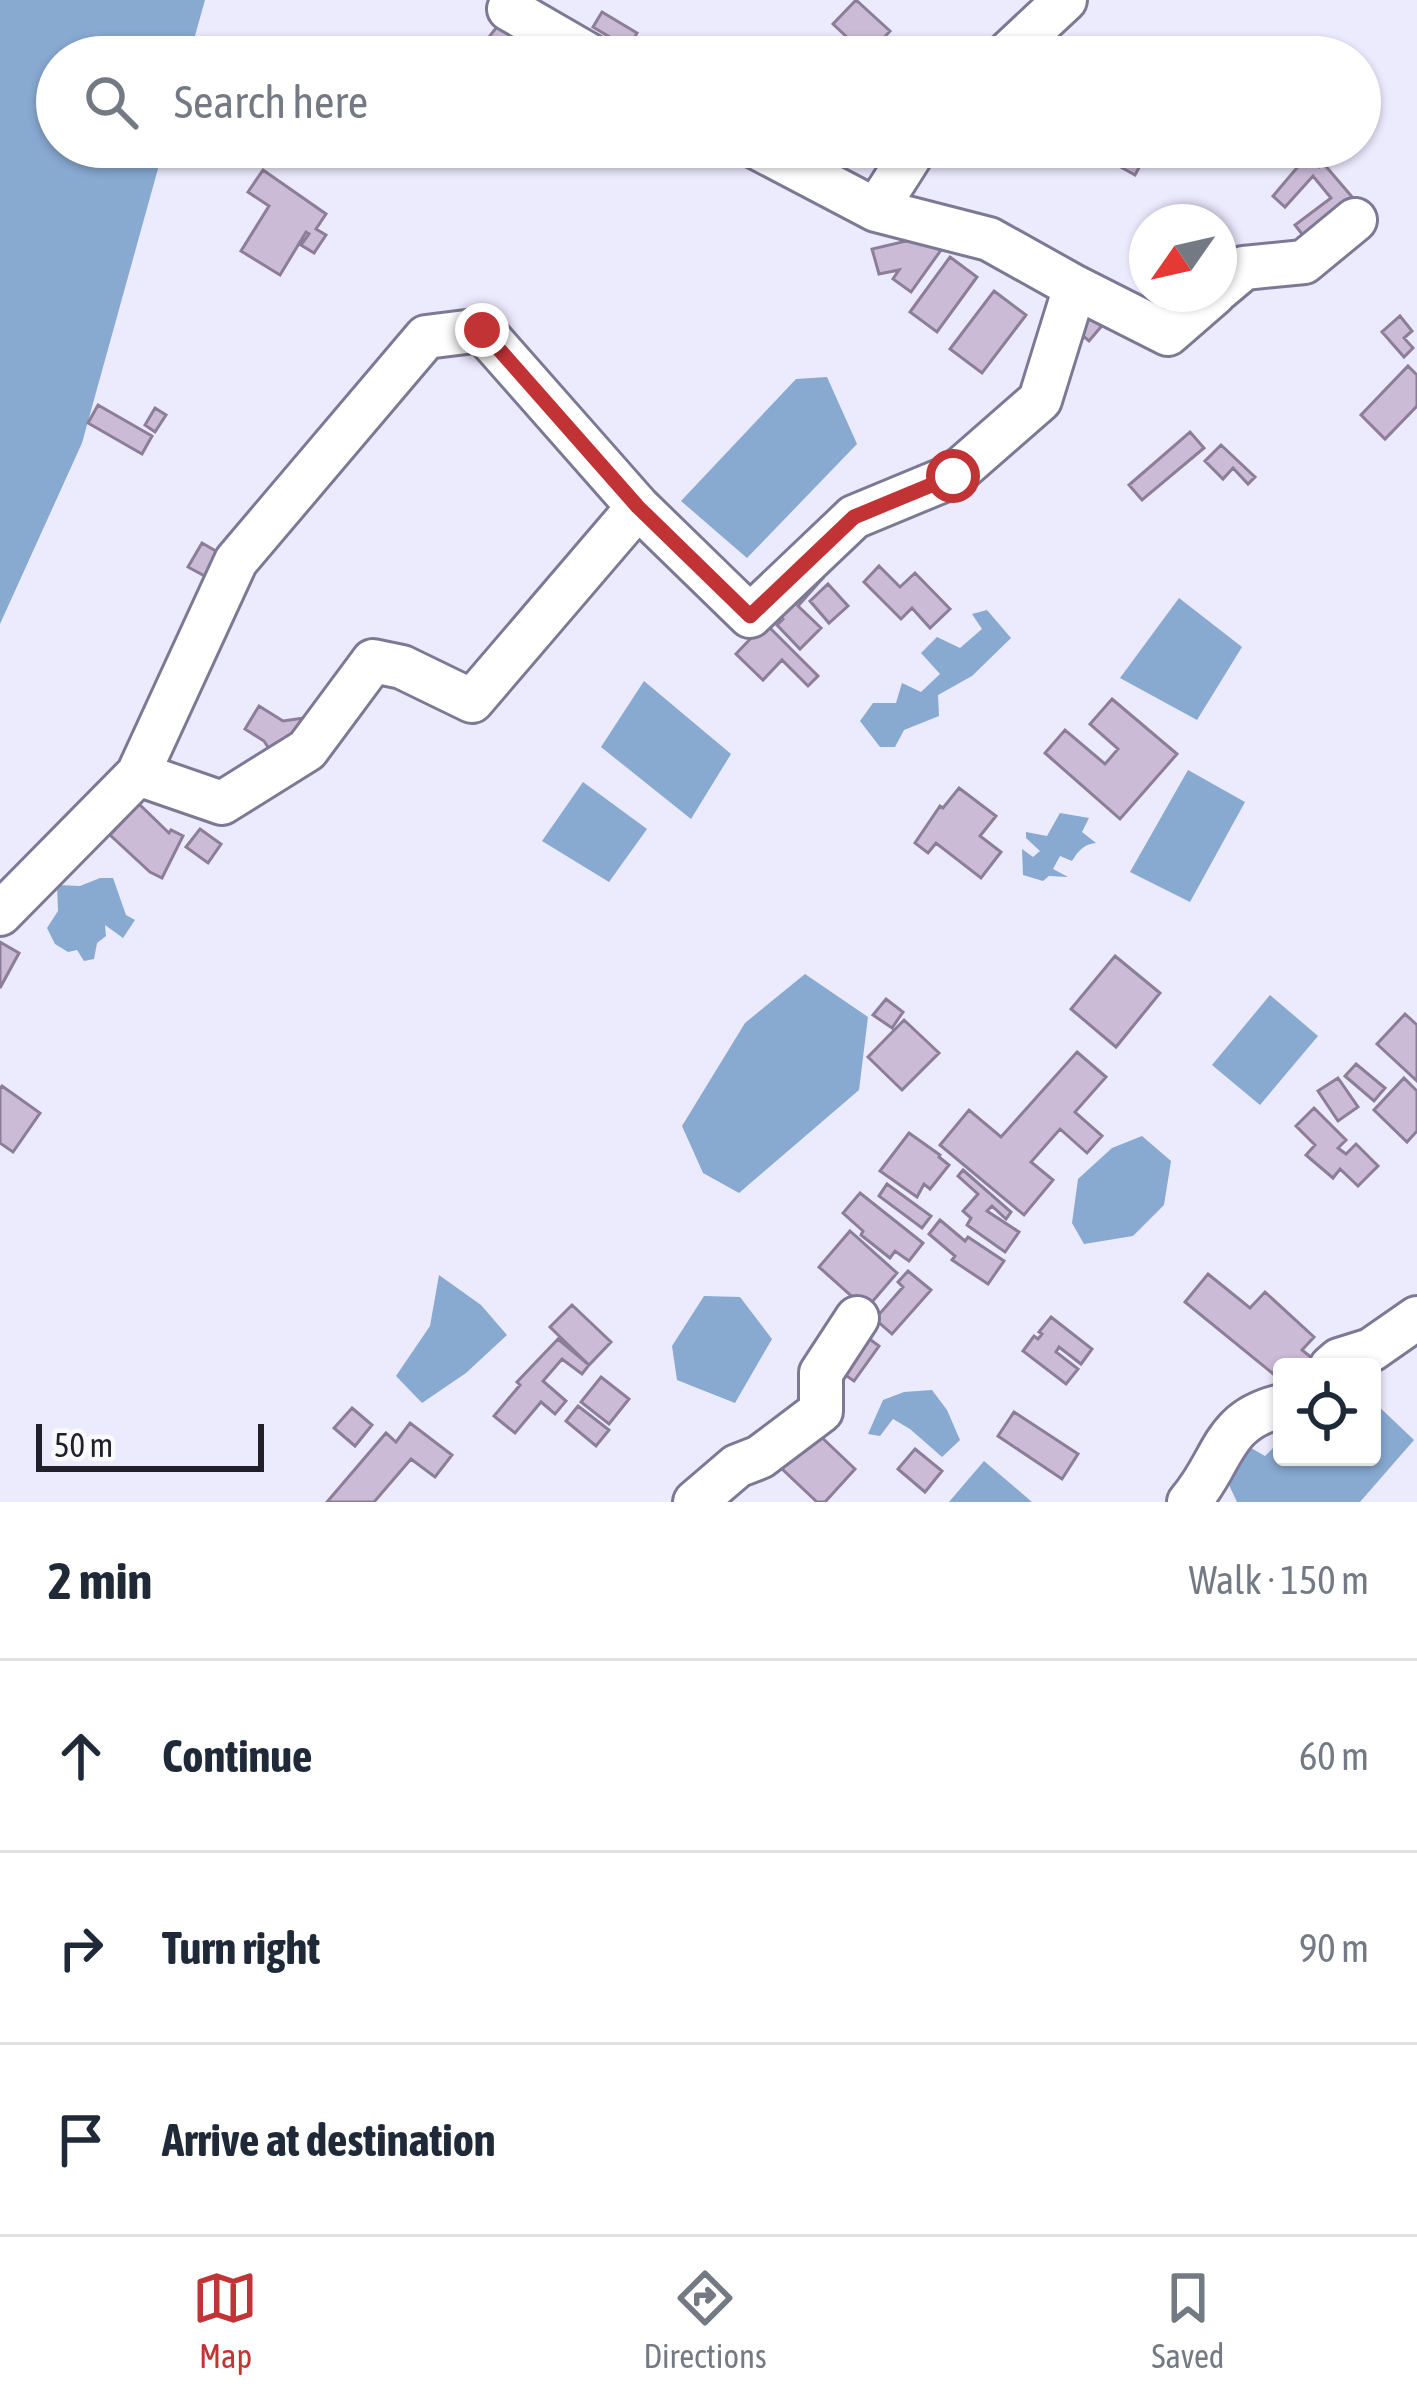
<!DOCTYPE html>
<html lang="en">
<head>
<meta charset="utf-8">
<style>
	:root { --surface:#fff; --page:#f6f6f7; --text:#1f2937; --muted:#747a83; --line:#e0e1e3; --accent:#c23336 }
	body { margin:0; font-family:"Asap Condensed",sans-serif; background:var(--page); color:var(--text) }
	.controls { position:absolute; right:36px; bottom:36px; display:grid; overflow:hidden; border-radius:12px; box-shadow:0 3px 9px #0004 }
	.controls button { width:108px; height:108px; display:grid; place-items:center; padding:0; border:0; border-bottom:3px solid var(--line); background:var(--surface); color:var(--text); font:60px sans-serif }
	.compass { position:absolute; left:1129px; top:204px; width:108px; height:108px; border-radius:50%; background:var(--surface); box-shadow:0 3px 9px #0004; rotate:236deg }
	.scale { position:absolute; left:36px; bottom:30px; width:228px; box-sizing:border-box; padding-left:12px; border:6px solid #211f2a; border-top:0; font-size:33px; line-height:42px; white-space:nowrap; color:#211f2a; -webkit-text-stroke:9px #fafafa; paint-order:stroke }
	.stop { position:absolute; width:36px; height:36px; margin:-27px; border:9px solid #c23336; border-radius:50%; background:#fff }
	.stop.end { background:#c23336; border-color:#fff; box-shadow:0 3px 12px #0008 }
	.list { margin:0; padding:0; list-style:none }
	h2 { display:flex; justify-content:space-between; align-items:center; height:156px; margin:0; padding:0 48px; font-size:51px }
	h2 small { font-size:39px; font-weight:400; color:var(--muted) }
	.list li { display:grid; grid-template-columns:78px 1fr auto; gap:36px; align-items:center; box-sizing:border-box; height:192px; padding:0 48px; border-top:3px solid var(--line) }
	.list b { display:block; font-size:45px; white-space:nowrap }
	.list em { font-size:39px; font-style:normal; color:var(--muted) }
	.icon { flex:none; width:66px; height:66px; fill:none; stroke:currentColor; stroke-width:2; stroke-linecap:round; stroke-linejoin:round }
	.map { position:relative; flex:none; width:1417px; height:1502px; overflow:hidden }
	.search { position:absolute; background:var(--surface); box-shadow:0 3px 9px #0004; left:36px; right:36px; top:36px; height:132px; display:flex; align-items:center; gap:30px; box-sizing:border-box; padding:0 42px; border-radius:66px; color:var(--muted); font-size:45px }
	.sheet { height:732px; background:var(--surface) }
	nav { display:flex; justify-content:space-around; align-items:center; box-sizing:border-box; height:168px; border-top:3px solid var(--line); background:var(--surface); font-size:33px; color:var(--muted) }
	nav a { display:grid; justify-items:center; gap:6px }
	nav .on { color:var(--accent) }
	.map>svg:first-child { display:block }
	.water { fill:#88a9d0 }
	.building { fill:#cbbbd7; stroke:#8c7e98; stroke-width:3 }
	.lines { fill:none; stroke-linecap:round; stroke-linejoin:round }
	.minor-casing { stroke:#7d7995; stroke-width:48 }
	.minor { stroke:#fff; stroke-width:42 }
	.route { stroke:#c23336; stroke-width:15 }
</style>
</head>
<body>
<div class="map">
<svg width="1417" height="1502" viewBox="0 0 1417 1502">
	<rect width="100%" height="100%" fill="#eceafd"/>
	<path class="water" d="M0,0H205L189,57H57V147H164L82,443L0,624Z
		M827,377L857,444L747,558L681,501L796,379Z
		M1179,598L1242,647L1197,720L1120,678Z
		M987,610L1011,638L972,676L938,695L939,716L904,730L895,747H880L860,721L873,703H896L902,683L921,692L940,674L921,653L937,637L960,648L982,629L972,614Z
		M644,681L731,754L691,819L601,747Z
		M1188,770L1245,802L1190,902L1130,872Z
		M583,782L647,829L609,882L542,841Z
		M1060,813L1089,818L1082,832L1096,843C1084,844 1078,851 1072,861L1060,856L1053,869L1068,877L1049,876L1043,881L1023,875L1022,849L1033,857L1040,851L1026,838V832L1047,836Z
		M100,878H113L126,915L135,920L123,938L105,925L106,936L97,943L94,959L84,961L77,950L68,952L55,944L47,928L58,911L57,885L80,886Z
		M805,974L868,1017L859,1090L739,1193L703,1173L682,1126L745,1023Z
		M1270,995L1318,1036L1260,1105L1212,1065Z
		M1142,1136L1171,1161L1164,1205L1133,1236L1084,1244L1072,1223L1078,1179L1112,1148Z
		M439,1275L481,1305L507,1335L466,1373L422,1403L396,1376L430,1326Z
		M704,1296L740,1297L772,1339L735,1403L677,1380L672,1346Z
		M932,1390L947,1410L960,1440L942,1457L910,1429L893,1419L880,1436L868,1434L883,1400L904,1392Z
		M1372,1400L1414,1440L1360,1502H1237L1222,1470L1239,1441L1265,1456L1282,1439V1457H1372Z
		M984,1461L1032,1502H949Z"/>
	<path class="building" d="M856,0L890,31L867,56L833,24Z
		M602,12L637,33L628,48L593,27Z
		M507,14L520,24L496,56L482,46Z
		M521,29L535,39L522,57H501Z
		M229,147H270L258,166Z
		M1101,147H1130L1146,155L1135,175L1097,154Z
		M1307,156L1319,167L1323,163L1359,205L1309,243L1295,225L1331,198L1313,176L1285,207L1273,196Z
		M263,170L326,214L316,229L326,235L314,253L301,245L309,234L306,232L280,275L241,251L269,206L248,192Z
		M923,237L941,250L911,292L893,279L899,270L879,274L872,249Z
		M950,257L977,277L937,332L910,312Z
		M994,291L1026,315L982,373L950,349Z
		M1088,306L1105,322L1089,341L1071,326Z
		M1400,316L1412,331L1404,338L1413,348L1404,357L1382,332Z
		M1408,366L1417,375V406L1385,439L1361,415Z
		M98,405L152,436L142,454L88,423Z
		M155,408L166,415L155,432L145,425Z
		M1190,432L1204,448L1142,500L1129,485Z
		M1221,445L1255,477L1248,484L1233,468L1223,479L1205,461Z
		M202,543L228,558L214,581L188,567Z
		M808,565L823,578L798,606L821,628L800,649L777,625L783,619L771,608Z
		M879,566L900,587L915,573L950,609L930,628L912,608L901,619L864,582Z
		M828,584L848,606L829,623L810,601Z
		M759,617L818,676L808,686L782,660L763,680L736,654L753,636Z
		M1112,699L1177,754L1120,819L1045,753L1065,730L1105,764L1118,749L1090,724Z
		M259,706L283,721L311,717L277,761L264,741L245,729Z
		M959,788L996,816L980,836L1001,852L981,878L936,843L928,853L915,843L940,806L943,808Z
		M139,804L169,833L171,830L183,836L162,878L150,872L110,835Z
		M200,829L221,844L208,863L186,847Z
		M0,942L19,953L0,988Z
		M1115,956L1160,993L1116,1047L1071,1009Z
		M886,999L903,1012L892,1028L873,1015Z
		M1405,1014L1417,1025V1081L1377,1044Z
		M904,1020L939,1053L902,1090L868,1057Z
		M1077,1052L1106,1077L1075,1112L1102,1136L1087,1153L1060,1129L1031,1162L1053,1180L1024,1215L940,1145L969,1110L1001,1137Z
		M1356,1064L1385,1088L1374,1101L1345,1076Z
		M1338,1078L1358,1107L1338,1121L1318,1091Z
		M1404,1078L1417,1091V1131L1407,1142L1374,1110Z
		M2,1086L40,1113L13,1152L0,1143V1089Z
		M1314,1108L1346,1140L1338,1148L1346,1154L1356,1144L1378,1166L1358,1186L1340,1169L1333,1178L1306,1155L1315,1145L1296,1126Z
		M909,1133L940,1155L939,1157L949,1165L930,1189L924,1184L917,1197L880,1171Z
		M963,1170L1011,1212L1006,1219L992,1206L987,1211L1019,1232L1005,1252L967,1225L971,1218L963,1211L978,1194L958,1176Z
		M887,1184L931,1216L922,1228L879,1196Z
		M860,1193L923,1243L909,1261L895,1251L890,1258L861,1235L863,1231L843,1213Z
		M940,1220L965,1241L968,1237L1004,1261L988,1284L952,1260L955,1256L929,1234Z
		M850,1231L897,1273L866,1309L819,1267Z
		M908,1271L931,1290L892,1334L875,1319L903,1287L898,1282Z
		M1208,1274L1250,1308L1265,1292L1314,1337L1302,1350L1317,1362L1313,1367H1282V1381L1185,1302Z
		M572,1305L611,1342L589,1365L550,1327Z
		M1051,1317L1092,1349L1081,1364L1059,1347L1056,1352L1078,1369L1066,1384L1023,1351L1034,1336L1038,1339L1042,1334L1039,1332Z
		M855,1328L879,1346L854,1381L829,1364Z
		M558,1339L589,1365L582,1374L562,1359L543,1381L566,1401L555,1414L541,1402L515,1433L494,1416L520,1385L517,1382Z
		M601,1377L629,1399L609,1424L581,1402Z
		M578,1406L609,1430L596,1446L566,1421Z
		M352,1408L372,1425L355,1446L334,1428Z
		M1014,1412L1078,1454L1062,1479L998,1436Z
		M410,1423L452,1455L435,1477L411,1459L374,1502H327L386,1433L396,1442Z
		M815,1431L855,1469L825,1502H817L781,1468Z
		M915,1449L942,1471L925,1492L898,1469Z"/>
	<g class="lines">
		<defs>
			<path id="minor" d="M509,9L592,57
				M1004,57L1065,0
				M756,147L876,210
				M916,147L876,210L989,239L1075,287L1168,334L1214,294
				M1219,289L1244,268L1304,262L1355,220
				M638,507L750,616L854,517L953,476L1040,400L1075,287
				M0,914L138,774L236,561L426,337L482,330L638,507L472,701L402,667L373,661L307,750L222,803L138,774
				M1331,1367L1339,1360L1371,1350L1417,1318
				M695,1502L737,1466L760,1457L821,1411V1373L857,1318
				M1189,1502C1225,1461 1220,1420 1282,1406"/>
		</defs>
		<use href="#minor" class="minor-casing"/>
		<use href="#minor" class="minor"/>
	</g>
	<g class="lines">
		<path class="route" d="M482,330L638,507L750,616L854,517L953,476"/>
	</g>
</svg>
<div class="controls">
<button><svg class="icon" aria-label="locate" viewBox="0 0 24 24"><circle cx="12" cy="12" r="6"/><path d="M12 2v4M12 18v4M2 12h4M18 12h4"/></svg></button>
</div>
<svg class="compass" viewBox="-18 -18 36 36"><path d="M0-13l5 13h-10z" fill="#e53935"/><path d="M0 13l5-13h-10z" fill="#747a83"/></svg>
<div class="scale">50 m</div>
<div class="stop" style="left:953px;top:476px"></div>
<div class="stop end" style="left:482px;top:330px"></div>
<div class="search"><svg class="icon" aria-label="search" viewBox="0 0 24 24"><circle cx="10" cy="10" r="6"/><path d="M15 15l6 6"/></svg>Search here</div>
</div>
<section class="sheet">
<h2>2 min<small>Walk · 150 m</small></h2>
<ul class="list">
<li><svg class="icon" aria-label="ahead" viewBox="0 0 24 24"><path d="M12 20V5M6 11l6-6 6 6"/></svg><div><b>Continue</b></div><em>60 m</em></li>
<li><svg class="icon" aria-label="right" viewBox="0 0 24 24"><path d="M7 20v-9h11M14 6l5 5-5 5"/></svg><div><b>Turn right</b></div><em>90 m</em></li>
<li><svg class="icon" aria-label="arrive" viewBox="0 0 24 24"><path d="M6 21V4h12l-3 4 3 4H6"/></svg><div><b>Arrive at destination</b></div></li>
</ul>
</section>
<nav>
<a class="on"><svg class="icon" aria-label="map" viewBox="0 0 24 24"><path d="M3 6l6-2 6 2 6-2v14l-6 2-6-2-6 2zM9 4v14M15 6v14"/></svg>Map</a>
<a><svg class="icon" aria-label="directions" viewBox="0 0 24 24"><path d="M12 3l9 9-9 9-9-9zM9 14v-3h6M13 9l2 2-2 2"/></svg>Directions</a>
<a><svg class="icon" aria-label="saved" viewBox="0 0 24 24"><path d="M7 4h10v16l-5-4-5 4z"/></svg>Saved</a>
</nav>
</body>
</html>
